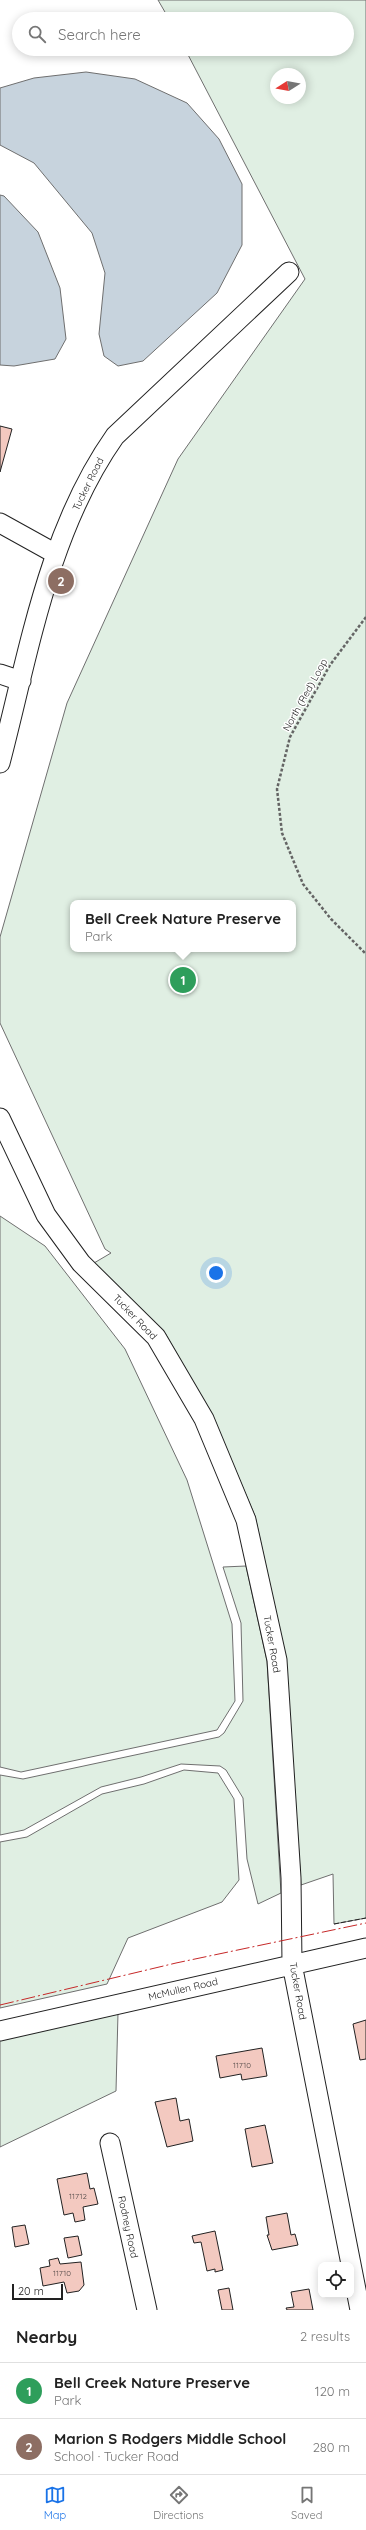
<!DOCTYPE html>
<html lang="en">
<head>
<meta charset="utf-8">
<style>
	:root { --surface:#fff; --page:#f2f2f2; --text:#222; --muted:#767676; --line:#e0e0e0; --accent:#1a73e8 }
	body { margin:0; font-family:Quicksand,sans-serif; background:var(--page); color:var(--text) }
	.controls { position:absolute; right:12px; bottom:12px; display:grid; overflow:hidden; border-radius:8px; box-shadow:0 2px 10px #0003 }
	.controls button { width:36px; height:36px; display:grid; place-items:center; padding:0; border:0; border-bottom:1px solid var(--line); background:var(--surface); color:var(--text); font:20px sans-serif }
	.compass { position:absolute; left:270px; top:68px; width:36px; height:36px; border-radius:50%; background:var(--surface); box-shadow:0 2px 10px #0003; rotate:259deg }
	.scale { position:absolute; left:12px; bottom:10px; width:51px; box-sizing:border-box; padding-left:4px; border:2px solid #222; border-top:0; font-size:11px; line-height:14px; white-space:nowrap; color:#222; -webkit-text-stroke:3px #fff; paint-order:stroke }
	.you { position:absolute; left:216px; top:1273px; width:14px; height:14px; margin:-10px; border:3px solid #fff; border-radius:50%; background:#1a73e8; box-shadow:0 0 0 6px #1a73e833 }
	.badge { display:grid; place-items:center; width:26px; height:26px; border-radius:50%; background:var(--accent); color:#fff; font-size:13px; font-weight:700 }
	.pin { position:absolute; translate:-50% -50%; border:2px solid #fff; box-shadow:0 1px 4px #0006 }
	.popup { position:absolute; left:70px; top:900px; width:226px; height:52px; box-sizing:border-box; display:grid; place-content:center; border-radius:8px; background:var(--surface); filter:drop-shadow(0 1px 3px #0005); font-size:13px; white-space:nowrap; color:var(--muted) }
	.popup b { font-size:15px; color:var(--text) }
	.popup::after { content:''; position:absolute; left:50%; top:100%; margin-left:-8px; border:8px solid transparent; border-top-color:var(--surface) }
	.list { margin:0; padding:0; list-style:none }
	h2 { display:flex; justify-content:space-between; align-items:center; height:52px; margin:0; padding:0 16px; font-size:17px }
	h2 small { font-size:13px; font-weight:400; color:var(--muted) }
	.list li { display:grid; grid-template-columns:26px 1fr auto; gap:12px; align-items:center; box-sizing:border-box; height:56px; padding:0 16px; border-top:1px solid var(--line) }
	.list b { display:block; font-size:15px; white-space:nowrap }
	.list p { margin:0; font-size:13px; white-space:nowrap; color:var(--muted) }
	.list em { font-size:13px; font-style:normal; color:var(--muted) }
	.icon { flex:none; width:22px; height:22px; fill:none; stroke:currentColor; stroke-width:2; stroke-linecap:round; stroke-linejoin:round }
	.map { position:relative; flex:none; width:366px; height:2310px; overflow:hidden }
	.search { position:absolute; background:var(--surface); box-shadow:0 2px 10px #0003; left:12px; right:12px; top:12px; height:44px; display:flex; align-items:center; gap:10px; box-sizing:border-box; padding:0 14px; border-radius:22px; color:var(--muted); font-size:15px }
	.sheet { height:164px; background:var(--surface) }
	nav { display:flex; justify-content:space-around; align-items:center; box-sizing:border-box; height:56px; border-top:1px solid var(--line); background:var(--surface); font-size:11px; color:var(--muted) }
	nav a { display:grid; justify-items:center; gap:2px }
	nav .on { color:var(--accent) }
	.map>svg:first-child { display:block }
	.green { fill:#e0efe3; stroke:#6f6f6f; fill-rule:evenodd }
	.water { fill:#c7d3dd; stroke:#6f6f6f }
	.building { fill:#f3c9c0; stroke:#222 }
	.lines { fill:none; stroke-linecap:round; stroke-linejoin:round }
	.minor-casing { stroke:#222; stroke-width:21 }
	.path { stroke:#646464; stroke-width:2.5; stroke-dasharray:3 2; stroke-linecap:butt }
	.minor { stroke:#fff; stroke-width:19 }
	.fence { stroke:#222; stroke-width:1; stroke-dasharray:5 2; stroke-linecap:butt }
	.power { stroke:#c62828; stroke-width:1; stroke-dasharray:14 3 2 3; stroke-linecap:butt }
	.labels { text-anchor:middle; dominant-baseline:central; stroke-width:3; stroke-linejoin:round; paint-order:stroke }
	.number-label { font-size:8px; fill:#564c4a }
	.street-label { font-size:10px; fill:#222; stroke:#fff }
</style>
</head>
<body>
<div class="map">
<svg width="366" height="2310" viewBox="0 0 366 2310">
	<rect width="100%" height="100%" fill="#fff"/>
	<path class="green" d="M158,0H366V1918L334,1924L333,1874L301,1885L286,1659L255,1516L212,1415L165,1333L94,1263L111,1253L105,1249L0,1023V937L67,703L178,459L305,279L185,49H347V19H169ZM276,74H300V98H276ZM73,903H293V949H73Z
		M0,1216L45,1246L125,1349L187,1480L232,1624L235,1701L217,1730L21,1772L0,1767Z
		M246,1566L267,1661L281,1893L258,1904L247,1859L243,1798L226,1770L220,1766L181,1764L141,1777L101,1787L24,1830L0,1835V1775L23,1779L219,1737L224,1733L243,1701L241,1623L223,1567Z
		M184,1770L218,1773L234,1799L239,1880L222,1902L128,1938L107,1984L0,2008V1842L27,1837L102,1794L144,1784Z
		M118,2013L116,2091L0,2147V2040Z"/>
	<path class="water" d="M86,72L135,79L187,103L219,139L242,184V245L217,293L143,361L118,366L104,356L99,334L105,273L92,233L34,163L0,145V88L34,78Z
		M0,195L4,196L38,232L60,288L66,339L55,359L14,366L0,365Z"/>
	<path class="building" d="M0,426L12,429L0,472Z
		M366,2020V2059L360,2060L353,2024Z
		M262,2048L267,2076L242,2080L241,2074L220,2078L216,2056Z
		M176,2098L180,2121L189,2119L193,2141L167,2147L155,2102Z
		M265,2125L273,2163L252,2167L245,2129Z
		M87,2173L90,2189L94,2188L98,2204L83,2207L85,2220L75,2222L73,2213L64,2215L57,2179Z
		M287,2213L291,2235L295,2234L298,2245L272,2250L267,2235H269L266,2217Z
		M25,2225L29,2244L15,2247L12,2227Z
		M215,2231L223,2270L215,2272V2269L207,2271L201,2242L194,2243L192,2236Z
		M78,2236L82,2255L68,2258L64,2238Z
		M58,2258L60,2264L81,2262L84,2285L79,2291L67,2293L64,2282L43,2286L40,2268L50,2266L49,2260Z
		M229,2288L233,2310H222L218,2290Z
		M309,2289L313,2310H287L286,2308L294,2307L291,2292Z"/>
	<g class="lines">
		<defs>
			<path id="minor" d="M0,523L56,554
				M0,674L21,681
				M0,763C29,652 48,531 115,436L289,272
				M0,1118L46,1215L81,1263L156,1337L204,1419L246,1520L277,1660L291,1878L292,1964L360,2310
				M0,2031L366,1948
				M110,2143L147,2310"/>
		</defs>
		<use href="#minor" class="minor-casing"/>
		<path class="path" d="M366,617L330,665L290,737L277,789L282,833L303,884L331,919L366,954"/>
		<use href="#minor" class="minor"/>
		<path class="fence" d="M334,1924L366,1918"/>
		<path class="power" d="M0,2005L176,1963L366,1923"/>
	</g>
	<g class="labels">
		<g class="number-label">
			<text x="242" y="2065">11710</text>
			<text x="78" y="2196">11712</text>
			<text x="62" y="2273">11710</text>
		</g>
		<g class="street-label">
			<text transform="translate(88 484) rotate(-64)">Tucker Road</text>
			<text transform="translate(305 695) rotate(-61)">North (Red) Loop</text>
			<text transform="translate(135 1317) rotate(46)">Tucker Road</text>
			<text transform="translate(272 1644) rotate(80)">Tucker Road</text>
			<text transform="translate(183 1989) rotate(-13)">McMullen Road</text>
			<text transform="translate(298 1991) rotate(80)">Tucker Road</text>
			<text transform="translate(128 2227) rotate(78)">Rodney Road</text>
		</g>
	</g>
</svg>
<div class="controls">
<button><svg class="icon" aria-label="locate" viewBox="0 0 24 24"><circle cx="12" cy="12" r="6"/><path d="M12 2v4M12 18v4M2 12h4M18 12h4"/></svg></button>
</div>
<svg class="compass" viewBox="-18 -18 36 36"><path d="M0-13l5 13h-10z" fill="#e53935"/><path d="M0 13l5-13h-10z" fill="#767676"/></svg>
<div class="scale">20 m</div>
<div class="you"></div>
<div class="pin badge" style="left:183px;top:980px;background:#2e9e5b">1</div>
<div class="popup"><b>Bell Creek Nature Preserve</b>Park</div>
<div class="pin badge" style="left:61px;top:581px;background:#8d6e63">2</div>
<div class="search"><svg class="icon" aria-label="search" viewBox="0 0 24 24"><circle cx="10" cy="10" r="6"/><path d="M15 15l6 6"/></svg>Search here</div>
</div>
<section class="sheet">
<h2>Nearby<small>2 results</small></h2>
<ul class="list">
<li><span class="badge" style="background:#2e9e5b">1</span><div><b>Bell Creek Nature Preserve</b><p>Park</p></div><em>120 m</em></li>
<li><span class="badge" style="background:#8d6e63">2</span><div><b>Marion S Rodgers Middle School</b><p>School · Tucker Road</p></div><em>280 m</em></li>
</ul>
</section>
<nav>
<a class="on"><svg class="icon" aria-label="map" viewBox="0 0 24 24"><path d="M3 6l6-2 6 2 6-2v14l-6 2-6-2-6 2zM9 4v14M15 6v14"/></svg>Map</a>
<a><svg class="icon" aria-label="directions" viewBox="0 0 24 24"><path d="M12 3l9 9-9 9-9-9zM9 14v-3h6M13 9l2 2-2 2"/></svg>Directions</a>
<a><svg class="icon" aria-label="saved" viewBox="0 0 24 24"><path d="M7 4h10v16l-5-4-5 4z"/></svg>Saved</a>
</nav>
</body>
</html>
